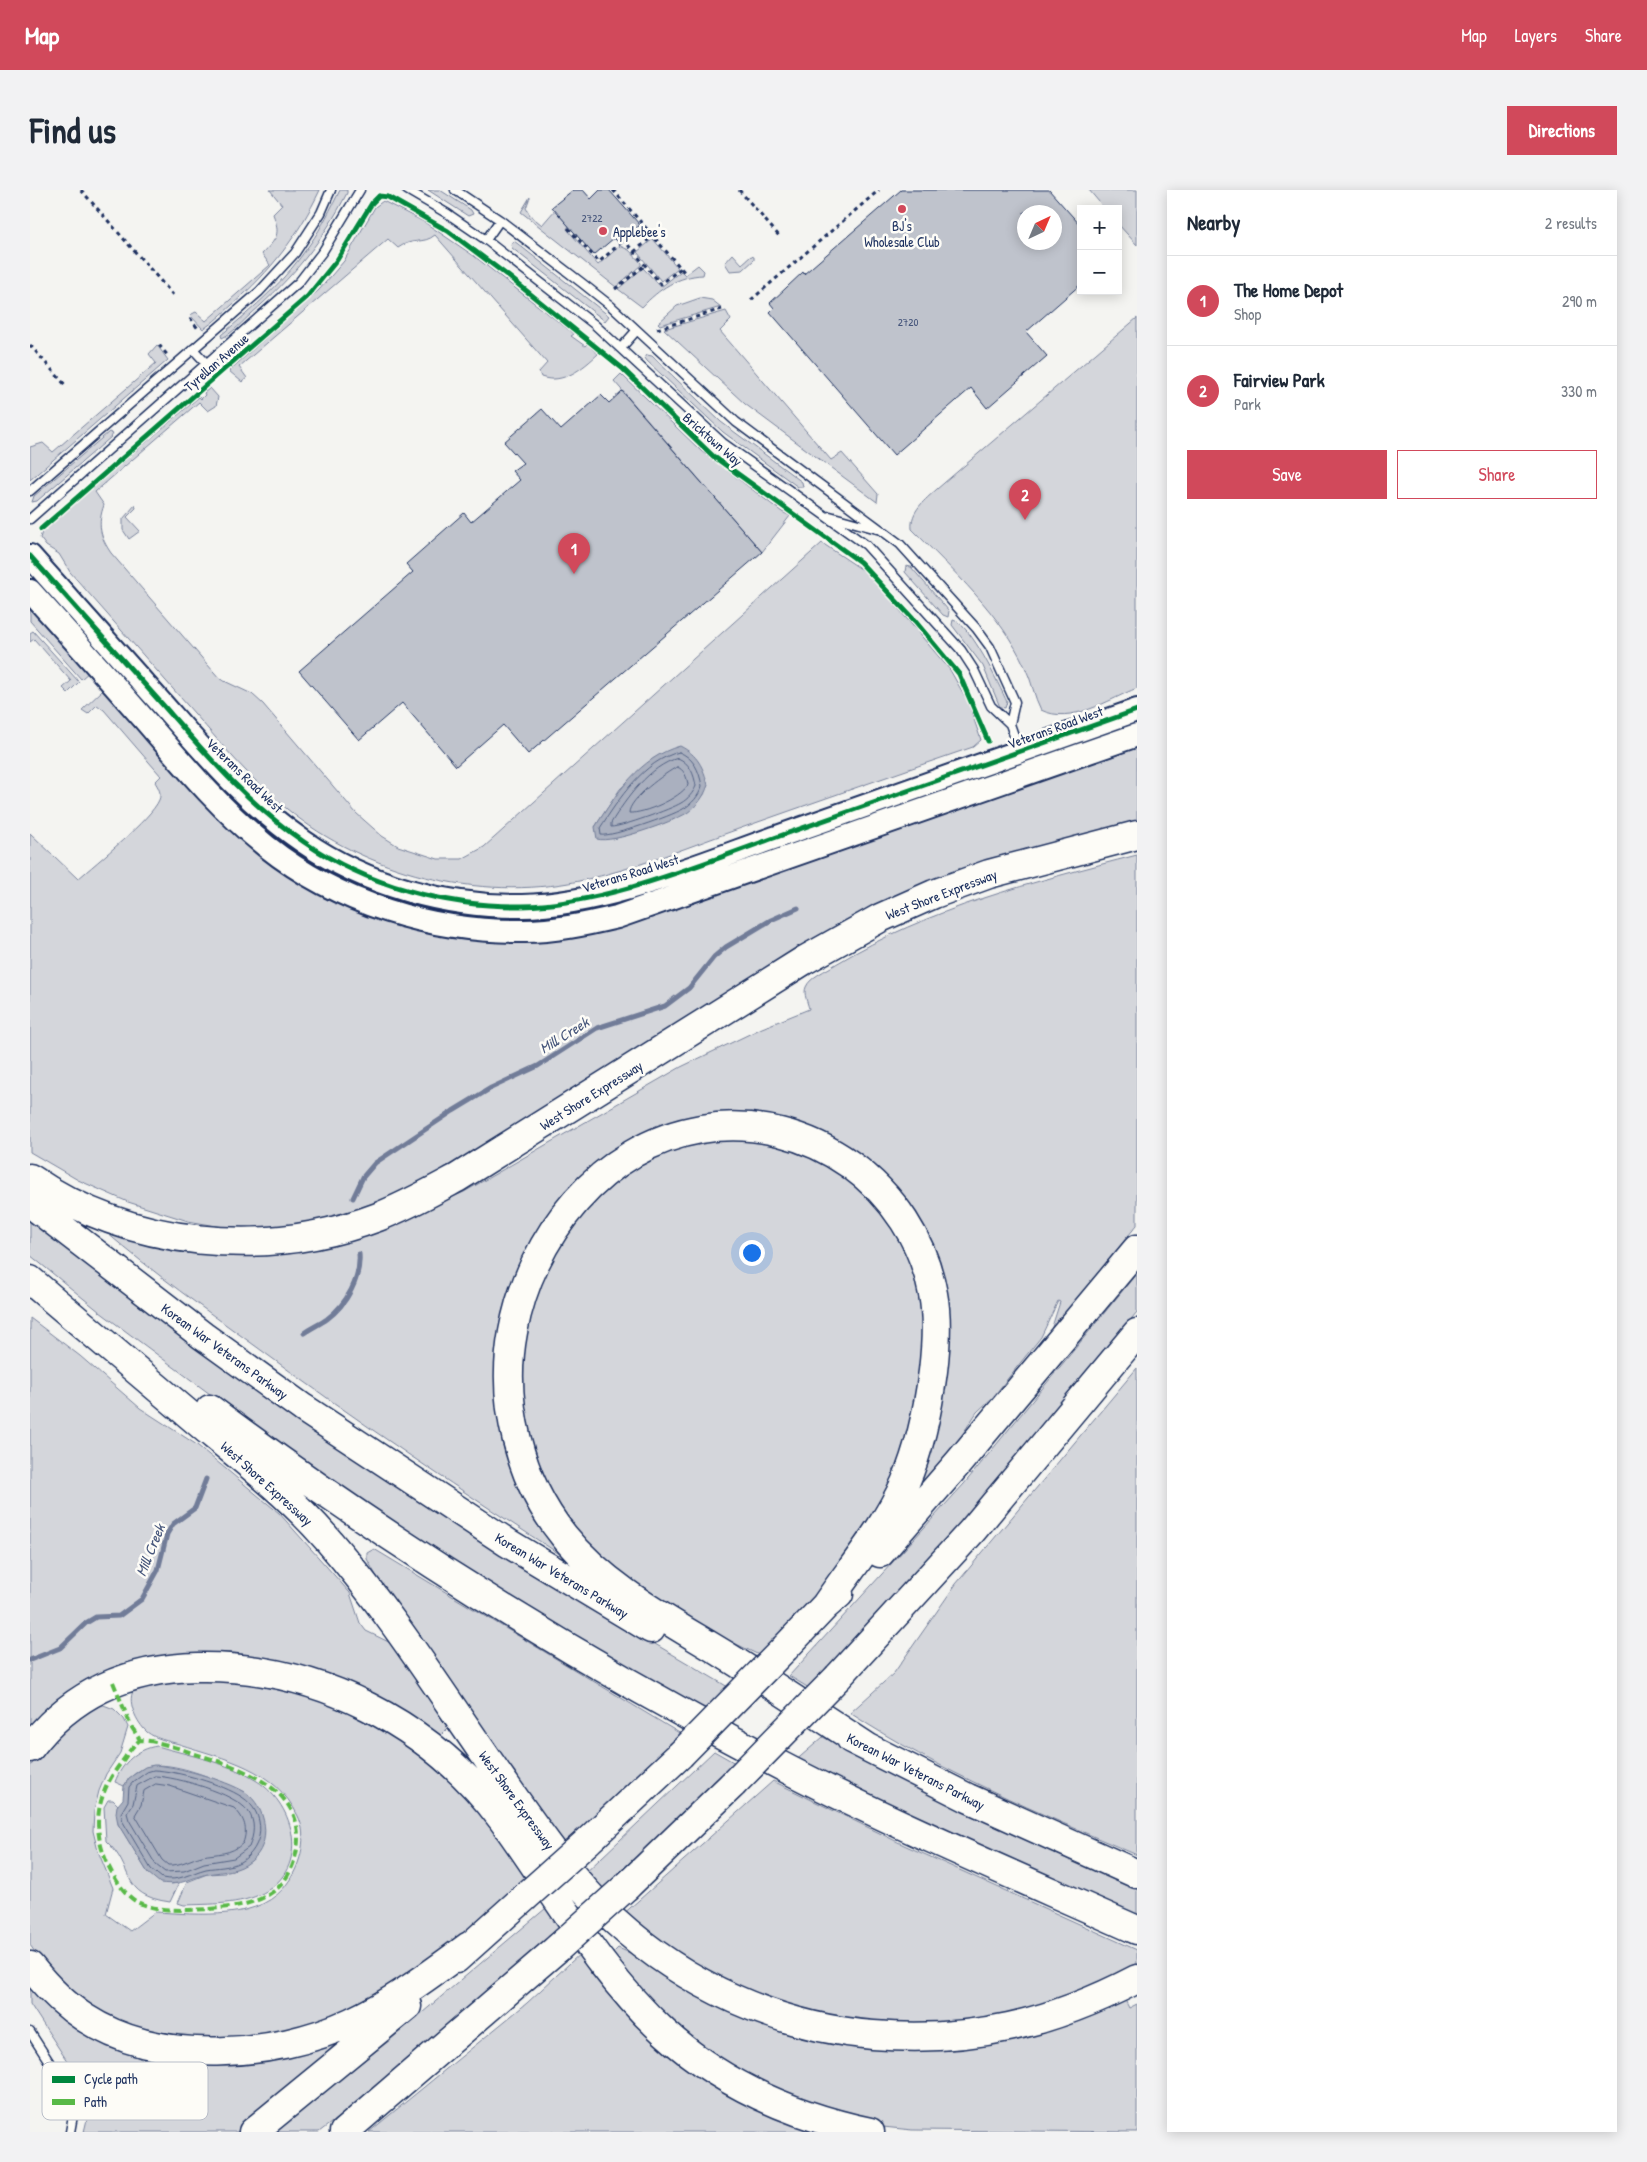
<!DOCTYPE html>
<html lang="en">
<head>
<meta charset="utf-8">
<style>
	:root { --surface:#fff; --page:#f2f2f3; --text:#1f2937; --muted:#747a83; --line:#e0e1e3; --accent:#d1495b }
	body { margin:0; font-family:"Patrick Hand",sans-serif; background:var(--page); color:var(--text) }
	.controls { position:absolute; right:15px; top:15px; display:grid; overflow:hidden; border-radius:0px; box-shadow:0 2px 12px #0003 }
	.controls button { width:45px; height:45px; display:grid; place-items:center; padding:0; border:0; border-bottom:1px solid var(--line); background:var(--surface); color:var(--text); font:25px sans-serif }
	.compass { position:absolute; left:987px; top:15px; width:45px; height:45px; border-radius:50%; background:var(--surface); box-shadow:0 2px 12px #0003; rotate:44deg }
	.you { position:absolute; left:721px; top:1062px; width:18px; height:18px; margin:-12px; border:4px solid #fff; border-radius:50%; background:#1a73e8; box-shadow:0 0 0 8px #1a73e833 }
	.badge { display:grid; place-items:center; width:32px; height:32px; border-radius:50%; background:var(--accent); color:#fff; font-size:16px; font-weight:700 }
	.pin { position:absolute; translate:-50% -41px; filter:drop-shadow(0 1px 2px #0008) }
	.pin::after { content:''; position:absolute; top:26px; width:18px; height:15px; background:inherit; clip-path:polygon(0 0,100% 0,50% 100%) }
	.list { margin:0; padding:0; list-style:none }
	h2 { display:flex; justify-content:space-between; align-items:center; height:65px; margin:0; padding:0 20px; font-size:21px }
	h2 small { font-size:16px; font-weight:400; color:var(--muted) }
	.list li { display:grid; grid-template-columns:32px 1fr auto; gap:15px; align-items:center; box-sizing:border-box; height:90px; padding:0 20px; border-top:1px solid var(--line) }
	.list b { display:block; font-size:19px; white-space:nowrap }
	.list p { margin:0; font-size:16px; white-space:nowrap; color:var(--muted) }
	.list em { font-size:16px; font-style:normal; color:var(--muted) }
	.actions { display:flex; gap:10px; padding:15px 20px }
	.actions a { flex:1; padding:11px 0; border:1px solid var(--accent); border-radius:0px; text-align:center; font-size:18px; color:var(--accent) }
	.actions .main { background:var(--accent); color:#fff }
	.map { position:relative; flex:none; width:1107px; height:1942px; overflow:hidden; border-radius:0px }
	header { display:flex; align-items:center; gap:30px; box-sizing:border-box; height:70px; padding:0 25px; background:var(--accent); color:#fff }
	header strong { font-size:24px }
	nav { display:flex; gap:28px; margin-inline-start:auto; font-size:18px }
	.intro { display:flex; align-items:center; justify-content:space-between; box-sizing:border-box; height:120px; padding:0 30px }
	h1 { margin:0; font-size:35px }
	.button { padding:12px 22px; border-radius:0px; background:var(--accent); color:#fff; font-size:18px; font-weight:700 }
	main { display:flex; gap:30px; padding:0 30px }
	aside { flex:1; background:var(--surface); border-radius:0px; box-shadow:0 2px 12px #0003 }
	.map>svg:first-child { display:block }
	.green { fill:#d4d6db; stroke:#78829c; fill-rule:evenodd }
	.water { fill:#aab0bf; stroke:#717c98 }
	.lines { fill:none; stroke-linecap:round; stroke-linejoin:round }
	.shore { stroke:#546385; stroke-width:1 }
	.stream { stroke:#717c98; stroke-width:5 }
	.building { fill:#bfc3cc; stroke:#1b2f5e; fill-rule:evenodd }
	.lane-casing { stroke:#1b2f5e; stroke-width:11 }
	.secondary-casing { stroke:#1b2f5e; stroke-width:26 }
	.highway-casing { stroke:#1b2f5e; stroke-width:31 }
	.path { stroke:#1b2f5e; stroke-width:3; stroke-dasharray:4 4; stroke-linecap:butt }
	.lane { stroke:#fdfcf7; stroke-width:8 }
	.secondary { stroke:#fdfcf7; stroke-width:22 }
	.highway { stroke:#fdfcf7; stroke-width:28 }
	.highway-bridge-casing { stroke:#1b2f5e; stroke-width:31; stroke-linecap:butt }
	.highway-bridge { stroke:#fdfcf7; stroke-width:28 }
	.quiet { stroke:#58b947; stroke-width:4; stroke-dasharray:8 4; stroke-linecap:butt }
	.cycleway-casing { stroke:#fdfcf7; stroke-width:8 }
	.cycleway { stroke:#00873e; stroke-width:5 }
	.poi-dot { fill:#d1495b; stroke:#fdfcf7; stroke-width:2 }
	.labels { text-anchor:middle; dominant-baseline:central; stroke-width:5; stroke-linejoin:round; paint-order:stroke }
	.number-label { font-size:11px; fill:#44547a }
	.poi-label { font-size:14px; fill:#1b2f5e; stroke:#fdfcf7 }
	.street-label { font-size:14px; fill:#1b2f5e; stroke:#fdfcf7 }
	.water-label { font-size:15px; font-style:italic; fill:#46567b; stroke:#fdfcf7 }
	.key { fill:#fdfcf7; stroke:#b9bec9; stroke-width:1 }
	.key-label { font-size:14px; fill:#1b2f5e }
</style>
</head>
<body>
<header>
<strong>Map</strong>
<nav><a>Map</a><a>Layers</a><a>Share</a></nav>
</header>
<div class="intro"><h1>Find us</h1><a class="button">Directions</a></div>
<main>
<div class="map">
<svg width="1107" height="1942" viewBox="0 0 1107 1942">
	<rect width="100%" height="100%" fill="#f4f4f1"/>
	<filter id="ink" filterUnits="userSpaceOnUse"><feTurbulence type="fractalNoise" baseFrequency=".02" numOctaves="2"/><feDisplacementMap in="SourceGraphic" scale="10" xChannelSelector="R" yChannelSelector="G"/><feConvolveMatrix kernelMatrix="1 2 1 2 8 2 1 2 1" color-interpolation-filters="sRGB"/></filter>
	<g filter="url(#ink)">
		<path class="green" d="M240,0H290C268,46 241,81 202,115C193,123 183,133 173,139L160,125L166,122L176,131L240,75L232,64C247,48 251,45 243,24L252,15Z
			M310,0H317V3C293,51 262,88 221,124C213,131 203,143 192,148L191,145C224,118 256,90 280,54C292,37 301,18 310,0Z
			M398,0H410L441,20L443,24L438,26Z
			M1059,0H1107V55L1088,34V19H1075Z
			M500,7L496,18L500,25L512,35L525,20L539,36L537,39L568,75L590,56L599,60L611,73V75L586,97L491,22Z
			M353,11L394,32L444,66L544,144L541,146L555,156L557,154L568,164C553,178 533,195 511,187L509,182L517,173L405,45C393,55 383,47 368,58L358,49L209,177L217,188L212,192L199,181L289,100L314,71L345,17Z
			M623,49L648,78L631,91L607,62Z
			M484,51L488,54L579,126L575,131L482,58L481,55Z
			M703,64L712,74L721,66L724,67V70L713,80L700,81L695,73Z
			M668,75L674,81L673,85C648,86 629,99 612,117L588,99L613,78L631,97L651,81L655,85Z
			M670,108L682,110L691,117L630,135L628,133L647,116Z
			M696,121L701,130L690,141L801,270L812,263L848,304L847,312L715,214L634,139Z
			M1107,128V498C1078,510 1041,535 1011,520C1004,507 1002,491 995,477C971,424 923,381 882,339C880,321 895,310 907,299Z
			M127,155L138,170L0,290V257L13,253L23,262L126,173L119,164Z
			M617,165L622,166L691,232L772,292L773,297H768L693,242L617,171L615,168Z
			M591,184L671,261L752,322L760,326L732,362L584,191Z
			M180,198L188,207L186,216L178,221L169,212L65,302L74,315C67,334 70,347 81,363L190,489L222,504L233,514L326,623L352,646L368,656L408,669H432L454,657L792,353L834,381L855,403L920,480L938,512L951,550L943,557C867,583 791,610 714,637C660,656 606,679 549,691C449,712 335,683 257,619C222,591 194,557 165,524C123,477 82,429 40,382L29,364L16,356L10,348L12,342L169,207L171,209L175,205L174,203ZM624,568L675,603C655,632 615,639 583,649L565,637L590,599Z
			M79,242L83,244L81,247L7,311L2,312L4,306Z
			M105,315L106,318L97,327L110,341L99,349L93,340V329Z
			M876,376L881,377L919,421L918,427L913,425L875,382Z
			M0,415L59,482L51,489L0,431Z
			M923,430C941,434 969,495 977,512L975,518L970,517L953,476L922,435Z
			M3,441L49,492L38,503L33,498L41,491L4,449L0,452V443Z
			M74,499L180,619L389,741L639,719L1107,556V636L973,671L379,1002L295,1032L210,1040L158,1031L98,1012L48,990L0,962V643L48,689C66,673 121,629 129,610C132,603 128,597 125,592L131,586L74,520L67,515L58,524L52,520Z
			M1107,665V1035L1021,1140L1030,1112L1028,1111L1011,1147L963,1207L947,1222L926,1254L886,1302L911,1180L861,999L696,929L538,1007L471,1185L542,1372C434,1303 328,1232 224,1155C174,1119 124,1083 77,1043L76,1041L255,1062L293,1058L328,1049L434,1002L651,877L732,838L779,819C778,813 773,804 776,797C780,787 797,780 806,774C899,718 1003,692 1107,665Z
			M732,950L796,971L843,1008L881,1066L895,1130L886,1222L859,1303L824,1363L772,1422L729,1465L675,1439L562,1363L542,1338L511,1285L502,1259L491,1202L495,1139L518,1073L556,1016L597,981L652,956L674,951Z
			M0,1022L513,1388L698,1497L676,1519L615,1488L441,1385L251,1257L70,1122L0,1065Z
			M1107,1083V1122L919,1346L779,1498L759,1486L934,1294Z
			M0,1128L50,1166L110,1218L167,1255L249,1323L320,1403L330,1433L336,1441L365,1455L422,1534L406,1550L360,1520L152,1470L0,1544Z
			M1107,1178V1665C1009,1623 909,1581 820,1523L864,1483L926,1394Z
			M344,1359L651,1544L532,1657L361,1413L337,1369V1363Z
			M226,1489L341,1528L422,1585L502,1684L425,1752L334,1813L248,1846L166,1849L104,1839L67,1822L22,1786L0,1755V1577L10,1562L43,1527L71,1514L84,1519L94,1529L98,1537L90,1563L76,1584L69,1601L64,1621L63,1641L68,1661L83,1698L76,1724L100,1741L125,1722C168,1724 232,1733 259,1691C271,1673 278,1646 268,1626C245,1578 195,1569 149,1554C138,1551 126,1549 117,1542C107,1533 95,1510 105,1498C108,1494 114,1493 119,1492Z
			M793,1547L867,1586L1107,1698V1726L763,1573Z
			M127,1556C158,1565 200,1573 227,1591C266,1616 280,1678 233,1703C210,1715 180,1714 154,1715L148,1713L157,1692L177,1684L195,1683L215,1602C192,1592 146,1571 121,1576C109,1578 100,1587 94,1596L85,1592C92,1573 107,1559 127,1556Z
			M684,1561L705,1573L570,1703L552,1686Z
			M743,1591L874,1655L1107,1760V1779L1040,1811L896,1839L755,1819L672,1783L591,1726Z
			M78,1610H83L88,1615V1634L118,1683L141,1694L149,1693L140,1712C88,1705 106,1678 76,1651L74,1617Z
			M522,1713L536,1733L364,1885L289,1942H243L360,1850Z
			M588,1758L823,1854L1094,1808L1099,1818L1107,1814V1942L882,1940L853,1937L785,1920L658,1852L585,1770L583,1763Z
			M554,1760L599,1818L808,1942H339L497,1813Z
			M0,1792L79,1852L103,1864L144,1891L145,1889L130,1877L100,1859L308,1851L285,1875L207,1942H54L59,1921L56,1900L0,1814Z"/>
		<path class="water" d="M650,556C668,565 673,577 678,595C674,607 667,616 657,623C642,632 582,654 567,649L565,637C586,604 610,567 650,556Z
			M124,1575C147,1576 195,1590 215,1602C237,1617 243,1654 221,1671C208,1682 194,1681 178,1684C158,1688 154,1696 130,1693L118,1683L88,1634L86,1623L87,1616L93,1609L94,1596L99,1588L115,1577Z"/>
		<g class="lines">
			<path class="shore" d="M649,562C664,568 669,580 672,596C669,606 662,614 653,619C641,626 582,647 571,645L570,638C589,609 613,571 649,562Z
				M648,568C660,573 664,584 666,596C663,603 658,609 651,613C641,619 592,637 581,637V633C596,609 619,576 648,568Z
				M647,577C654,579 657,587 658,595C650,608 614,624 599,623C599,609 635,583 647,577Z
				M124,1580C148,1581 192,1594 212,1607C237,1623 235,1658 210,1672C199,1678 187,1677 176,1679C160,1683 149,1692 132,1688L121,1679L93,1632L91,1623L98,1611L99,1597L103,1592L117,1582Z
				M125,1586C147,1587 204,1603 218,1621C226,1632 224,1645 219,1657L204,1668L174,1673L154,1681L135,1682L126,1675L99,1630L97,1623L103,1614L107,1596Z
				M126,1594L140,1596L204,1618C215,1629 218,1639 213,1653C201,1665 187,1663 172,1666C160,1669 150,1676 138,1675L132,1670L105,1625L111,1615L114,1601Z"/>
			<path class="stream" d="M323,1008L333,987L345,973L423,921L461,898L508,876L567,838L635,816L659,798L684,767L696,757L741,730L768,718
				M274,1143C281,1138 290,1134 297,1129C317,1114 331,1088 329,1064
				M0,1470L30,1458L56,1433L66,1427L89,1426L112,1409L128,1380L137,1344L143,1334L165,1318L176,1289"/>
		</g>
		<path class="building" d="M543,0H553L561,9L570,0H579L610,35L589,53L584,48L564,65L522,17Z
			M871,0H1019L1051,36V94L996,142L1017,166L957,218L941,198L864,265L740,122L744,118L740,113L773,82L774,84ZM994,22H1024V52H994Z
			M592,201L732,362L498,564L473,535L426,576L372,513L329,550L269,481L383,382L376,374L434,323L441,332L490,290L482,281L493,273L474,252L512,219L531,240L571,205L579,213Z"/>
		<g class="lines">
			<defs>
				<path id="lane" d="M377,0L418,24L456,50L565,135L693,253L836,355L931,460L944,480L961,516L980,534L989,560
					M425,0L470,30L552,93L581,116L706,232L870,354L946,438L960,457L985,512L980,534
					M456,50L470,30
					M591,158L607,140
					M163,159L177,174
					M0,301L229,102L265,63L291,23L301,0
					M800,326L847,339
					M0,329L269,92L293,61L330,0
					M0,1842L41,1906L44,1920L40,1942"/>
				<path id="secondary" d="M0,366C44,415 88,465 132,514C176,564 218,614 274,652C336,695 416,717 492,716C573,715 668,675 744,648C865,605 986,562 1107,520
					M0,401C38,443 76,486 113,528C152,573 190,619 236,656C309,714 401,742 494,741C525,741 557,734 587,727L1107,545"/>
				<path id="highway" d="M0,988C100,1057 235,1070 348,1027C376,1016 401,1002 427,988L773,771L850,728L904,704L959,684L1107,645
					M0,1013L173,1146L273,1218L478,1353L621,1439
					M0,1090C59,1140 117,1189 176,1239C219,1274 262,1308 298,1350C363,1425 415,1509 472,1590C506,1639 540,1689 584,1730C655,1795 747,1837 843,1845C940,1853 1021,1834 1107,1789
					M180,1219C363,1356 558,1476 761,1581C874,1639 991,1688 1107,1740
					M850,1363L929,1272L1107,1059
					M795,1416C822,1376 855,1338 875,1293C890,1258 898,1220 903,1181C906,1156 908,1130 903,1104C884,997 779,921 671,939C571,956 500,1047 483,1142C470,1211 489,1291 534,1346C576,1398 638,1430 695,1465C743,1495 790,1526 837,1557
					M755,1458L795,1416L809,1404
					M808,1487L942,1341L1107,1143
					M821,1549L938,1608L1107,1684
					M0,1558C41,1503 100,1478 168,1477C287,1475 401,1534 472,1629C525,1701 568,1782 634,1842C692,1895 765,1926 840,1942
					M558,1651L650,1565
					M597,1696L703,1594
					M426,1769L494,1708
					M0,1776C16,1796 33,1814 55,1828C129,1876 244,1868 321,1832C364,1812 401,1784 439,1756
					M223,1942L377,1816
					M314,1942L528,1758"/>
			</defs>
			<use href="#lane" class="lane-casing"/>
			<use href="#secondary" class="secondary-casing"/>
			<use href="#highway" class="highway-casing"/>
			<path class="path" d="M51,0L143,105
				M583,0L655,83
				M709,0L750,47
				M538,38L569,72L594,50
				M593,49L631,94L651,78
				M604,62L623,46
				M585,99L615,75
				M721,110L849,0
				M160,128L169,140
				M627,139L692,119
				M0,155L37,197
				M129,155L139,167"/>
			<use href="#lane" class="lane"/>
			<use href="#secondary" class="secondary"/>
			<use href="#highway" class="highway"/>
			<defs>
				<path id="highway-bridge" d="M650,1565L755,1458
					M703,1594L808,1487
					M494,1708L558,1651
					M528,1758L597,1696"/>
			</defs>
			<use href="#highway-bridge" class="highway-bridge-casing"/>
			<use href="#highway-bridge" class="highway-bridge"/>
			<path class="quiet" d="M83,1492L101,1536L110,1550C128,1551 148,1558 165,1564C210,1577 277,1599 267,1659C264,1676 257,1691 244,1701C225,1715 202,1717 179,1719C159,1720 132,1722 112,1714C100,1710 92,1699 85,1688C61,1648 62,1610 91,1573C97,1565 101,1557 110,1550"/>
			<defs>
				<path id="cycleway" d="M349,6L358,7L418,41L478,86L592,178L683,266L830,372L885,431L929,484L958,551
					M11,339L277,107L307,70L342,13L349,6
					M0,366C44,415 88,465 132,514C176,564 218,614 274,652C336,695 416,717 492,716C573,715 668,675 744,648C865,605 986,562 1107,520"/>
			</defs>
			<use href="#cycleway" class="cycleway-casing"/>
			<use href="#cycleway" class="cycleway"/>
		</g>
	</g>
	<g class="poi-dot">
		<circle cx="872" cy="19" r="5"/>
		<circle cx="573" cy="41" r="5"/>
	</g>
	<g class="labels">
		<g class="number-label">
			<text x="562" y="28">2722</text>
			<text x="878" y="132">2720</text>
		</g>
		<g class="poi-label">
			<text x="872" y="35">BJ's<tspan x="872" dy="16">Wholesale Club</tspan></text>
			<text x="583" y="41" text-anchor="start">Applebee's</text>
		</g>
		<g class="street-label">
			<text transform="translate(186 172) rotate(-41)">Tyrellan Avenue</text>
			<text transform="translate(683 249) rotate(41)">Bricktown Way</text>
			<text transform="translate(1025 537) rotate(-20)">Veterans Road West</text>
			<text transform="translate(215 585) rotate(44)">Veterans Road West</text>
			<text transform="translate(600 683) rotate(-17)">Veterans Road West</text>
			<text transform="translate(911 704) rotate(-21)">West Shore Expressway</text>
			<text transform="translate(561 905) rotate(-32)">West Shore Expressway</text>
			<text transform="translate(195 1161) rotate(36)">Korean War Veterans Parkway</text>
			<text transform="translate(237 1293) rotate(42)">West Shore Expressway</text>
			<text transform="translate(532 1385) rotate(31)">Korean War Veterans Parkway</text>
			<text transform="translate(886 1581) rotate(27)">Korean War Veterans Parkway</text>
			<text transform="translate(487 1610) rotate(54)">West Shore Expressway</text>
		</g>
		<g class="water-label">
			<text transform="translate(534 845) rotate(-32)">Mill Creek</text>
			<text transform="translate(120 1360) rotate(-68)">Mill Creek</text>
		</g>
	</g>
	<rect x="12" y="1872" width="166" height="58" rx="8" class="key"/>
	<rect x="22" y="1886" width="23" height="7" fill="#00873e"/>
	<rect x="22" y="1909" width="23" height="6" fill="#58b947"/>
	<g class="key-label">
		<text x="54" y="1894">Cycle path</text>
		<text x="54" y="1917">Path</text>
	</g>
</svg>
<div class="controls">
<button>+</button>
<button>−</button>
</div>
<svg class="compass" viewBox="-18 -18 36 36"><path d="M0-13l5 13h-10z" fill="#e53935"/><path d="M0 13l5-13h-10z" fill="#747a83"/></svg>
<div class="you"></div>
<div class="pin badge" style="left:544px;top:384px">1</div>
<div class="pin badge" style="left:995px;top:330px">2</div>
</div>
<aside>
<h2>Nearby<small>2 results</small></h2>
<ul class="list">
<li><span class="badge">1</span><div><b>The Home Depot</b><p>Shop</p></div><em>290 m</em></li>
<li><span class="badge">2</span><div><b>Fairview Park</b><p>Park</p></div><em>330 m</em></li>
</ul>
<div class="actions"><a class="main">Save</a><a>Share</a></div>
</aside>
</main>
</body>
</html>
